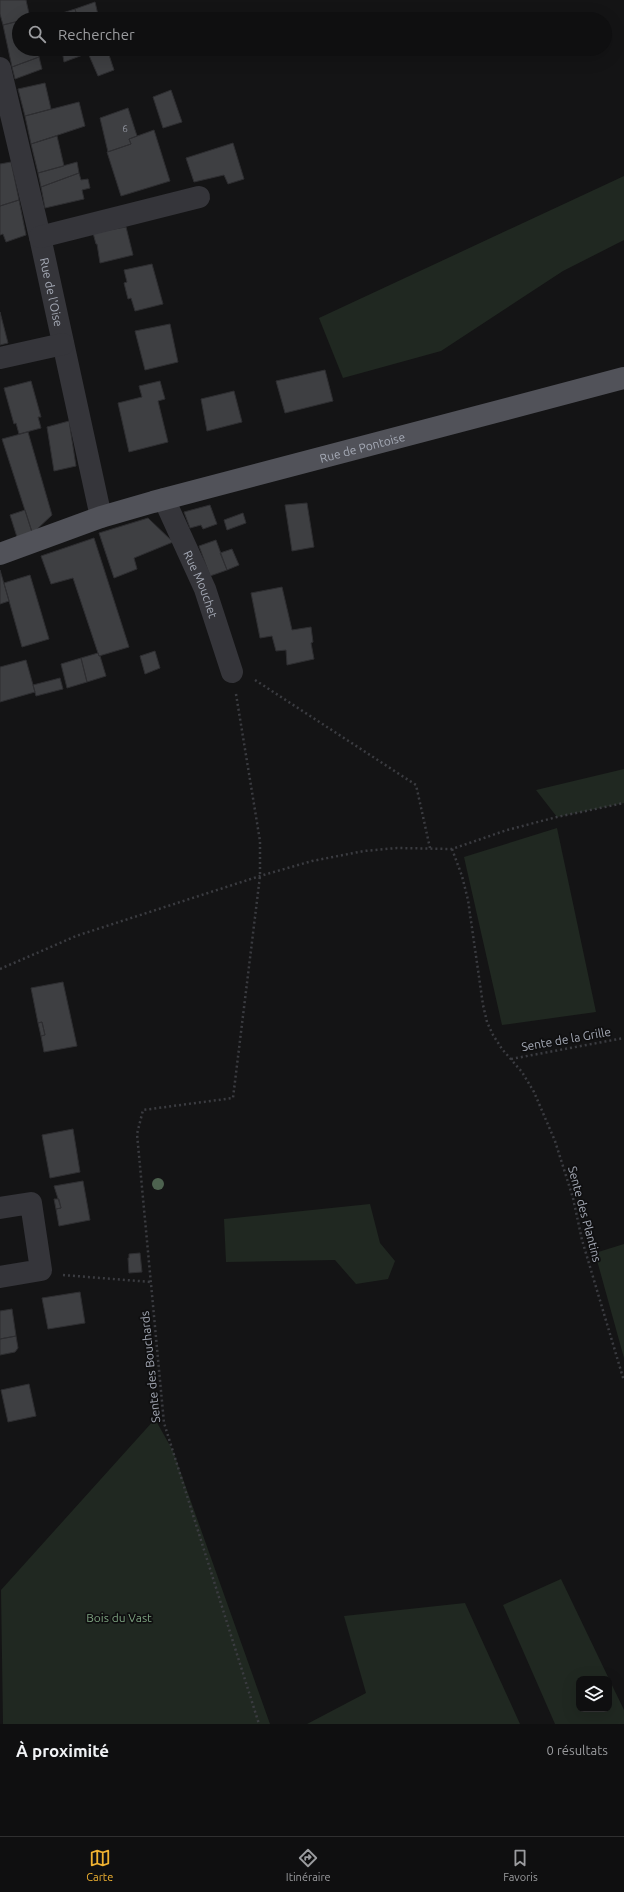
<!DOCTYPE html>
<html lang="fr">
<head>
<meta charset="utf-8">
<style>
	:root { --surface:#0f0f10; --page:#181819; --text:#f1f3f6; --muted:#9b9c9f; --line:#2f2f30; --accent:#f0b231 }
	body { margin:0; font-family:Ubuntu,sans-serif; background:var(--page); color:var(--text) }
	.controls { position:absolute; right:12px; bottom:12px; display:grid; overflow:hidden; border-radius:8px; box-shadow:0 4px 16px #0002 }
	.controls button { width:36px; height:36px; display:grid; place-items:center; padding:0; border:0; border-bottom:1px solid var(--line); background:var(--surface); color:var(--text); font:20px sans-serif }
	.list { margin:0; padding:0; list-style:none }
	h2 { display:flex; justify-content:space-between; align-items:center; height:52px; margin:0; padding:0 16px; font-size:17px }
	h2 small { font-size:13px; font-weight:400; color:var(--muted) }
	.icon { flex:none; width:22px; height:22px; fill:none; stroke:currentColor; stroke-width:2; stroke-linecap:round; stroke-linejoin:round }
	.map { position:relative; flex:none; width:624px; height:1724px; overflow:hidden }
	.search { position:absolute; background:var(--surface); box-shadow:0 4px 16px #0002; left:12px; right:12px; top:12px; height:44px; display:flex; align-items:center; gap:10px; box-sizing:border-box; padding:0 14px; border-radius:22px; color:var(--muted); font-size:15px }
	.sheet { height:112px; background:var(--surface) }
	nav { display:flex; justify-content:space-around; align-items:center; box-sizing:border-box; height:56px; border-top:1px solid var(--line); background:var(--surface); font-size:11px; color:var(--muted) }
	nav a { display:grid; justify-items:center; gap:2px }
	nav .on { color:var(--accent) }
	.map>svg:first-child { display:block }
	.green { fill:#202821 }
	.building { fill:#3e3f42; stroke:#2e2e31 }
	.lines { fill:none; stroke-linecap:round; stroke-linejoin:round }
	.path { stroke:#3b3c41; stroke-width:2.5; stroke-dasharray:2 3; stroke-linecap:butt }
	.minor { stroke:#35353a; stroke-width:22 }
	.major { stroke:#515259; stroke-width:22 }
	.tree { fill:#4d624f }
	.labels { text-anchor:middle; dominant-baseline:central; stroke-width:3.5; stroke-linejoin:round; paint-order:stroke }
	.number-label { font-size:10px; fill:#8b8f99 }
	.street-label { font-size:12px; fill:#a5aab6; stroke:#0f0f10 }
	.park-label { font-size:12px; fill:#7ca17f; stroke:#0f0f10 }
</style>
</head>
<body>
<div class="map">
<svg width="624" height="1724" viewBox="0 0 624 1724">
	<rect width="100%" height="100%" fill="#141415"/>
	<path class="green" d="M624,176V240L563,271L441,351L343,378L319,318Z
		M624,769V803L557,817L536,790Z
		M557,828L596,1012L502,1025L464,857Z
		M370,1204L380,1243L395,1261L388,1279L356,1284L335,1260L226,1262L224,1219Z
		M624,1244V1358L595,1253Z
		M155,1419L173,1451L270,1724H3L1,1590Z
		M561,1579L609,1679H579V1709H609V1679L624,1710V1724H555L503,1605Z
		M465,1603L520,1724H307L366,1693L344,1616Z"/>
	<path class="building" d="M0,0H26L30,18L19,19V21L3,25L0,14Z
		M95,2L99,19H78L75,9Z
		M75,9L78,19H54L53,16Z
		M19,21V49H37L39,57L12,67L3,25Z
		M63,49H99L64,62L62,50Z
		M99,49H107L114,70L98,76L88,53Z
		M39,57L42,69L15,79L12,67Z
		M45,83L51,109L25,116L18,89Z
		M171,90L182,122L163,128L153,97Z
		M79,102L85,126L31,144L25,116Z
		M128,108L137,136L129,139L131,144L108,152L100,118Z
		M154,130L170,181L121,196L107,152L131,144L129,139Z
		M57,136L64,166L38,173L31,144Z
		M233,143L244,179L228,184L224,175L194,182L186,158Z
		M11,162L19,200L0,206V164Z
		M77,162L79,173L41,187L38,173Z
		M79,173L81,180L88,179L90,188L82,190L84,199L45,208L41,187Z
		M19,200L26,235L6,242L3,234L0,235V206Z
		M126,227L133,255L100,263L97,244H96L93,233Z
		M152,264L163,304L135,311L131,298L128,299L124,283L127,282L124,270Z
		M0,312L8,343L0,345Z
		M170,324L178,362L145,370L135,331Z
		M325,370L333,401L285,413L276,381Z
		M31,381L41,417H38L41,428L19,434L16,423L14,424L4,388Z
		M160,381L165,399L158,401L168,442L129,452L118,403L142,397L139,386Z
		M234,391L242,422L207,431L201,399Z
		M69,421L76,466L54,471L47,427Z
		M28,432L52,515L35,531L32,532L2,439Z
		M307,503L314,547L292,551L285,505Z
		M210,505L217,524L203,529L201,525L190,528L184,512Z
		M25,510L32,532L17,537L10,515Z
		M243,513L246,523L227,530L224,520Z
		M148,518L173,542L134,558L137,569L114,578L99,533Z
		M94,538L129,647L99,656L73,578L51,584L41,556Z
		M216,540L227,570L210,576L199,546Z
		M232,549L239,565L227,570L220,553Z
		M0,570L9,601L0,604Z
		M30,575L49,639L22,647L4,583Z
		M282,587L292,630L311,627L313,642L311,643L314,659L287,665L286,650L276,651L272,636L260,638L251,593Z
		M155,651L160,668L145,674L140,656Z
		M98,653L99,656H100L106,676L87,682L81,658Z
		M81,658L87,682L67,688L61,664Z
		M26,660L35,692L0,702V667Z
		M60,678L63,689L36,696L33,685Z
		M63,982L77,1046L44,1052L41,1036L45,1035L42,1022L38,1023L31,988Z
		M42,1022L45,1035L41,1036L38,1023Z
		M73,1129L80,1172L50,1178L42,1135Z
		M83,1181L90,1220L59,1226L56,1209L61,1208L54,1186Z
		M54,1199H59L61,1208L56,1209Z
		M140,1253L142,1272L129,1273L128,1258H129V1254Z
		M80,1292L85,1323L48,1329L42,1298Z
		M12,1309L16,1336L0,1339V1311Z
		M16,1336L18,1348L15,1352L0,1355V1339Z
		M29,1384L36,1416L8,1422L1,1390Z"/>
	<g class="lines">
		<path class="path" d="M255,680L416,785L430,848
			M236,694L260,841V876L233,1098L143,1110L137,1134L164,1423L259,1724
			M452,849L462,876L468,900L483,1005L487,1022L493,1035L502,1049L522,1072L534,1092L555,1141L573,1198L582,1240L624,1381
			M0,969L76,936L260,876L312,861L364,851L397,848L452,849L507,830L557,817L624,803
			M511,1059L624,1038
			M63,1275L151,1282"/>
		<g class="minor">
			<path id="s1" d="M0,68L40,237L101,517"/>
			<path d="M40,237L199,197"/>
			<path d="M0,358L63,344"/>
			<path id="s2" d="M164,499L205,589L232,672"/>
			<path d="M0,1208L31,1203L41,1270L0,1277"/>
		</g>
		<path class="major" id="s3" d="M0,554L101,517L153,502L624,378"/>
	</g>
	<circle class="tree" cx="158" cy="1184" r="6"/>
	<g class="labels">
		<g class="number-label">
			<text x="125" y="128">6</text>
		</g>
		<g class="street-label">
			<text stroke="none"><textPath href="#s1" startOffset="230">Rue de l'Oise</textPath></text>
			<text stroke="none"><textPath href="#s3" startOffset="378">Rue de Pontoise</textPath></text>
			<text stroke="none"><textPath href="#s2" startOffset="93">Rue Mouchet</textPath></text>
			<text transform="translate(566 1039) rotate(-10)">Sente de la Grille</text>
			<text transform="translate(585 1214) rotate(75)">Sente des Plantins</text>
			<text transform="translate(150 1367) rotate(-96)">Sente des Bouchards</text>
		</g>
		<g class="park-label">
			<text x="119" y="1617">Bois du Vast</text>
		</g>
	</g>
</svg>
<div class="controls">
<button><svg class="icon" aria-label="layers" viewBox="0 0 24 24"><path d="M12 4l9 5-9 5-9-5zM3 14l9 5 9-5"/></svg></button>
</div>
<div class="search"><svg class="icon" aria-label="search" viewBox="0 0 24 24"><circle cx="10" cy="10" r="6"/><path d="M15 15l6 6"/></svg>Rechercher</div>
</div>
<section class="sheet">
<h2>À proximité<small>0 résultats</small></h2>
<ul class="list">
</ul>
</section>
<nav>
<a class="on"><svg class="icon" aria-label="map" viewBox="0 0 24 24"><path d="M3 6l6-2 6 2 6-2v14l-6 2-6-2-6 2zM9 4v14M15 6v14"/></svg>Carte</a>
<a><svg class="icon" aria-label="directions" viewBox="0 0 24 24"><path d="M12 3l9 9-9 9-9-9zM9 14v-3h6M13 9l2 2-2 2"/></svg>Itinéraire</a>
<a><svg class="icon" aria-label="saved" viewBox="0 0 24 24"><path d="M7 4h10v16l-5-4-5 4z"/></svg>Favoris</a>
</nav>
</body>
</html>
